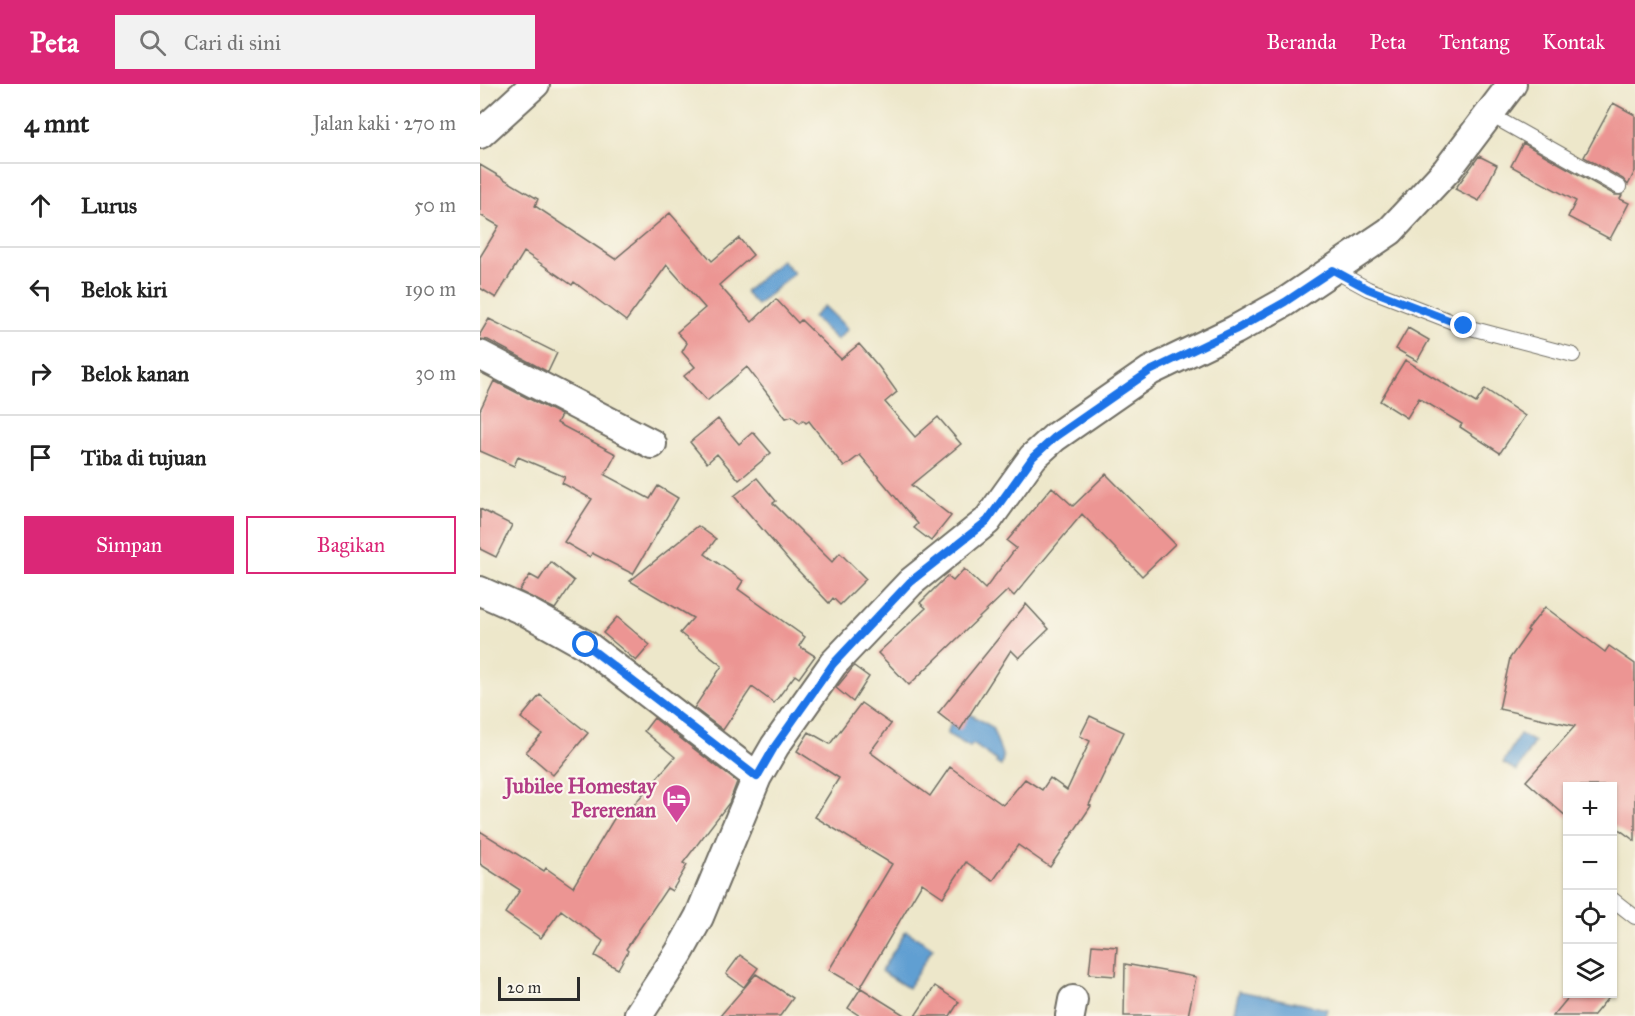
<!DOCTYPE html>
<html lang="id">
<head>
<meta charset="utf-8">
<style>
	:root { --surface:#fff; --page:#f2f2f2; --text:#222; --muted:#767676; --line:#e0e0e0; --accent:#db2777 }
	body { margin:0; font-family:"IM FELL Great Primer",serif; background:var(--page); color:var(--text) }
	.controls { position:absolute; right:18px; bottom:18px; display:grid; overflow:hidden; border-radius:0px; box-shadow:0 2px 4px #0004 }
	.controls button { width:54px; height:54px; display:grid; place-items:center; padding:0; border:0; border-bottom:2px solid var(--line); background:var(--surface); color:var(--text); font:30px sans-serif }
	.scale { position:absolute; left:18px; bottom:15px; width:82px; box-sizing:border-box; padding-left:6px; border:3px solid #2b2b2b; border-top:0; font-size:16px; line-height:21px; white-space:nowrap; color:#2b2b2b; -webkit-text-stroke:4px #fbf7ec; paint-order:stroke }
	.stop { position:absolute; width:18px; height:18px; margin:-14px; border:4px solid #1a73e8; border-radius:50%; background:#fff }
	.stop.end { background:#1a73e8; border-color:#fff; box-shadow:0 2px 6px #0008 }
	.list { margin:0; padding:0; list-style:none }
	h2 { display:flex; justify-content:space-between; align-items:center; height:78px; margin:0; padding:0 24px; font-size:26px }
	h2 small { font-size:20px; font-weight:400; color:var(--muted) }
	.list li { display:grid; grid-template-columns:39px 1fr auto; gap:18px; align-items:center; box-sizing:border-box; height:84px; padding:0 24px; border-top:2px solid var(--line) }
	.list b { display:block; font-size:22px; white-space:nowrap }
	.list em { font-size:20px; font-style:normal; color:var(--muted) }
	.actions { display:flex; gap:12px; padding:18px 24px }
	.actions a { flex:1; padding:14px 0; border:2px solid var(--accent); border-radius:0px; text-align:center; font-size:21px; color:var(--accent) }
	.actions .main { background:var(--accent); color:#fff }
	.icon { flex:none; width:33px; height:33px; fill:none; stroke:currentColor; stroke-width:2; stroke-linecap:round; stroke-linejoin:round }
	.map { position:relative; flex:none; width:1155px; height:932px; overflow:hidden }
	header { display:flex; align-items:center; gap:36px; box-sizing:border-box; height:84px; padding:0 30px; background:var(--accent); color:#fff }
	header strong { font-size:28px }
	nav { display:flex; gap:33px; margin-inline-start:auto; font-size:21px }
	.search { width:420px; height:54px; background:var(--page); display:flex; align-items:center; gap:15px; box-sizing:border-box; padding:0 21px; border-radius:0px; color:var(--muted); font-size:22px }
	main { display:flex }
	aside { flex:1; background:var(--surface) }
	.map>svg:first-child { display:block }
	.water { fill:#609fd2; stroke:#46657e; stroke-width:1.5 }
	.building { fill:#ec9593 }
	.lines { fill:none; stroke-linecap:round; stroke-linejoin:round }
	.service-casing { stroke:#6f6d63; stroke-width:16 }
	.minor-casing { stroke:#6f6d63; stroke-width:32 }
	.service { stroke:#fff; stroke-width:14 }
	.minor { stroke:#fff; stroke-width:28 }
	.route { stroke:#1a73e8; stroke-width:8 }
	.labels { text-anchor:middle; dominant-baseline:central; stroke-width:4.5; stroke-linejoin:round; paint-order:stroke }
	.hotel-label { font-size:21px; font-weight:bold; fill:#b23c85; stroke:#fbf7ec; text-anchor:end }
</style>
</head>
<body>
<header>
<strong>Peta</strong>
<div class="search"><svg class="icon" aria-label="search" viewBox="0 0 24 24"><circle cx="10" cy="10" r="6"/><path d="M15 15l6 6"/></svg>Cari di sini</div>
<nav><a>Beranda</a><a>Peta</a><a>Tentang</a><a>Kontak</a></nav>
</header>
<main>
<aside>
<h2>4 mnt<small>Jalan kaki · 270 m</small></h2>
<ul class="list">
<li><svg class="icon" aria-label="ahead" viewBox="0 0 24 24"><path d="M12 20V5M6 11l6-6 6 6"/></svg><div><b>Lurus</b></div><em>50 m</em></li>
<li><svg class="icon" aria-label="left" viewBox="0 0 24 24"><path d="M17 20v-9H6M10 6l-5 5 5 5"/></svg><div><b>Belok kiri</b></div><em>190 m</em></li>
<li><svg class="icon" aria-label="right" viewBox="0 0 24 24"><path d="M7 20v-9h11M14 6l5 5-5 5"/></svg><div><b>Belok kanan</b></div><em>30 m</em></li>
<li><svg class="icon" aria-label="arrive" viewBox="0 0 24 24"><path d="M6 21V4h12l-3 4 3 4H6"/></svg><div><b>Tiba di tujuan</b></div></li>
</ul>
<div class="actions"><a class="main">Simpan</a><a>Bagikan</a></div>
</aside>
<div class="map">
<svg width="1155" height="932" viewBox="0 0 1155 932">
	<rect width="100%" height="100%" fill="#fbf7ec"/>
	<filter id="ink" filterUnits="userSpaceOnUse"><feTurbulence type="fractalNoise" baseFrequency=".0167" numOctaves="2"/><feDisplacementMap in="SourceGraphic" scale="12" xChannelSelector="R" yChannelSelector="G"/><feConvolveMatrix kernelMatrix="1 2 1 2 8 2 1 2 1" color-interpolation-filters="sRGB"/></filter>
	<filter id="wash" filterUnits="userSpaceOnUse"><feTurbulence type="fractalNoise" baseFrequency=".008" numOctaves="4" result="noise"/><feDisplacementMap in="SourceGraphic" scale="24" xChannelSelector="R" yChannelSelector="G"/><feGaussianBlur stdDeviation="1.35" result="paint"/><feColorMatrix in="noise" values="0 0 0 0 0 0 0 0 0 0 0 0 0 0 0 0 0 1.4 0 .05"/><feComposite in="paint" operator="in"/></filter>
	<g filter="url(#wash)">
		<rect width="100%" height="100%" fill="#ede7ca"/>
		<path class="water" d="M302,176L314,189L277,221L265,208Z
			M344,222L368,245L357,256L333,233Z
			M488,629L512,643L523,673L521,682L516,679L517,677L493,660L490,663L467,650L471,639L476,643Z
			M1040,650L1054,658L1037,687L1023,679Z
			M426,847L453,864L428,904L401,887Z
			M759,907L847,925L845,932H773L754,928Z"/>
		<g id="blocks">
			<path class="building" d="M1133,19L1155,31V87L1148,101L1143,95L1104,73Z
				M1043,59L1135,111H1142L1140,115L1149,119L1130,155L1088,133L1096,117L1031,82Z
				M999,72L1017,81L999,117L975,105Z
				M0,81L58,115L55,122L135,175L190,129L232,177L259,154L273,171L239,201L272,238L296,215L318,239L321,236L361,275L379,260L399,283L417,308L405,318L435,353L458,333L481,360L431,401L471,432L451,457L434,444L438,440L380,371L364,383L329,337L326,339L323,336L320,339L312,332L306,334L267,283L227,317L204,292L215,283L202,268L207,259L197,248L225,224L187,181L146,237L94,198L92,201L44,168L16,214L0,204V173L19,142L0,131Z
				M9,235L77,269L68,288L8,256L0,255V250Z
				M928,244L949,256L937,277L916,265Z
				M925,276L996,319L1005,305L1045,332L1020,369L980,343L982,340L939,314L927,334L900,317Z
				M14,297L81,331L77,339L136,370L125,391L170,415L178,402L198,414L153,490L112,469L110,473L84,458L112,415L82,399L85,393L38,373L34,382L0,367V326Z
				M238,335L259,360L273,348L291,369L259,396L237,370L227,379L210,358Z
				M626,390L695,460L662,492L602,430L534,512L528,506L429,601L398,569L446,524L440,519L467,492L473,497L484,485L505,505L536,464L527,457L572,403L593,422Z
				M277,394L296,417L293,419L352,478L360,469L386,495L360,521L353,514L349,519L311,479L254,412Z
				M0,425L32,441L16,473L0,465Z
				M218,442L236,455L225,470L263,497L258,505L325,553L319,562L335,572L319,594L315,591L294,619L272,603L243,646L214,624L242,582L200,549L213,534L150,497Z
				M71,478L94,497L75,525L39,507L50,491L59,496Z
				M546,520L569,545L539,574L531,566L480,646L458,629Z
				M1065,523L1125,568L1129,562L1155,580V757L1132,740V702H1088V734L1046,697L1095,642L1019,625L1030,574L1049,547L1047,546Z
				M137,533L170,561L156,577L123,549Z
				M374,582L389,593L373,618L356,604Z
				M60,611L108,649L73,691L46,668L62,650L41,634Z
				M381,619L411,640L390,668L450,712L470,683L523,721L545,695L562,706L570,694L587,706L610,657L600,652L610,632L644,648L609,721L611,722L570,783L538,761L513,797L486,778L463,813L442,799L380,904L349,886L412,780L335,733L359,694L317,667L329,648L350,660Z
				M174,634L257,698L249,719L203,779L207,781L192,807L187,804L146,865L148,867L138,885L115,872L123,857L81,826L61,854L25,829L40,806L0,780V747L64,787L66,784L93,803L138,728L144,732L195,673L164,647Z
				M612,861L637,863L635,892L609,890Z
				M260,871L278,884L264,903L246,890Z
				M645,880L716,893L708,932H644Z
				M276,890L313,914L300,932H240Z
				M455,902L479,918L470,932H435Z
				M381,904L426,932H380L368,924Z
				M1092,909H1132L1113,932H1073Z"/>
		</g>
	</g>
	<g filter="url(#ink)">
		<use href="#blocks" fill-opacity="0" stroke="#6f6d63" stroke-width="1.5"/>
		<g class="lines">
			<defs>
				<path id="service" d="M1009,30L1139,103
					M853,186L888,205L983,242L1093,271
					M1132,815L1155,833"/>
				<path id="minor" d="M0,50L55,0
					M0,271L172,360
					M0,507L47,528L106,561L277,693
					M160,932L159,930L199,869L219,833L277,693L295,662L353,580L431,498L507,437L553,373L575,353L670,287L755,246L805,218L910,147L967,86L1032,0
					M590,932L593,916"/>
			</defs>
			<use href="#service" class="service-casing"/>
			<use href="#minor" class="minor-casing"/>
			<use href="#service" class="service"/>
			<use href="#minor" class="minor"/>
		</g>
	</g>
	<g class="lines" filter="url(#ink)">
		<path class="route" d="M106,561L277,693L295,662L353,580L430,498L507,437L553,373L575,353L670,287L755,246L805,218L853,186L888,205L984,242"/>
	</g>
	<defs>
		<symbol id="hotel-pin" viewBox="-11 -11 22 30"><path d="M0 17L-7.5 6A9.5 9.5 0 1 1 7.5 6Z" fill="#d1479c" stroke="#fbf7ec"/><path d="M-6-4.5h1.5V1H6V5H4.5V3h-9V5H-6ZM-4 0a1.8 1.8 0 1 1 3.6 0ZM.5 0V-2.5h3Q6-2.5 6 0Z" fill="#fff"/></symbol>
	</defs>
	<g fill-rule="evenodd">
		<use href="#hotel-pin" x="180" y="698" width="33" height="45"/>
	</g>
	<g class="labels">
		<g class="hotel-label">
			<text x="176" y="702">Jubilee Homestay<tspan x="176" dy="24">Pererenan</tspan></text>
		</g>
	</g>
</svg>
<div class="controls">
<button>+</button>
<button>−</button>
<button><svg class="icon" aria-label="locate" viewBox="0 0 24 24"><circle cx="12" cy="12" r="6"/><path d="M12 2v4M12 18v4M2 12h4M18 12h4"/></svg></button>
<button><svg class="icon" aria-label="layers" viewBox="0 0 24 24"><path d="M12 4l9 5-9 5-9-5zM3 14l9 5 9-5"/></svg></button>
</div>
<div class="scale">20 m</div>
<div class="stop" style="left:106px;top:561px"></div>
<div class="stop end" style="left:984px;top:242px"></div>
</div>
</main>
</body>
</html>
